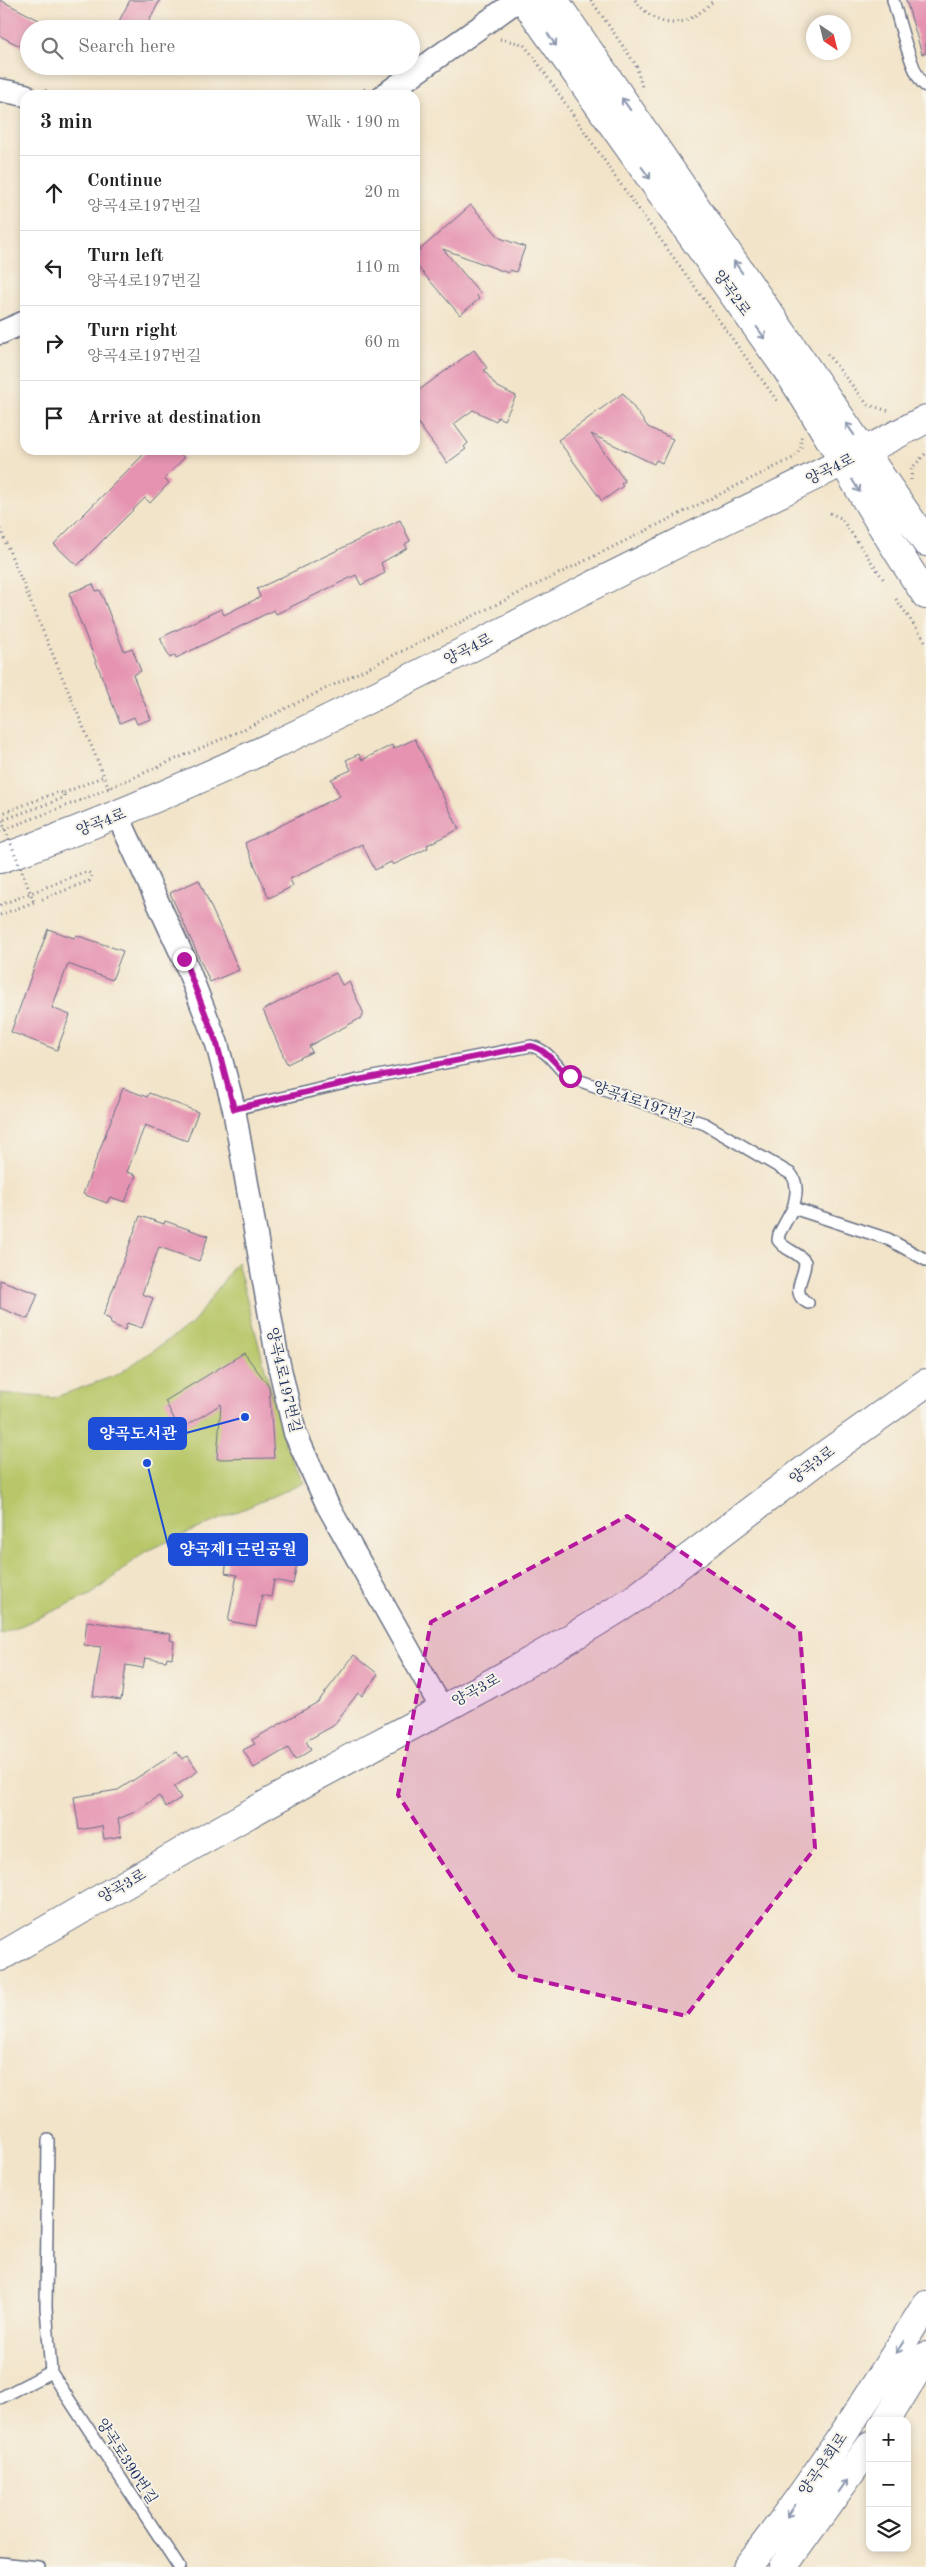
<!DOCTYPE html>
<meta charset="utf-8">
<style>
:root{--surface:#fff;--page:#f6f6f6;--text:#222;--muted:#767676;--line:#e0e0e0}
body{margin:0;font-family:"Old Standard TT","Noto Serif KR",serif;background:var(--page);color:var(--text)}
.controls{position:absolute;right:15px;bottom:15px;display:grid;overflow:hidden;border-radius:10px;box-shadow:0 2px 8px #0003}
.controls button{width:45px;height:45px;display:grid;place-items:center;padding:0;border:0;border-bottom:1px solid var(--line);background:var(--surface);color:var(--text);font:25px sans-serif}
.compass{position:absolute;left:806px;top:15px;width:45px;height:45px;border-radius:50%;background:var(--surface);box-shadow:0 2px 8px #0003;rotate:145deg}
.stop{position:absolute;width:15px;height:15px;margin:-11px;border:4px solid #b5179e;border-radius:50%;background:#fff}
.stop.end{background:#b5179e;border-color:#fff;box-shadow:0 1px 5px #0008}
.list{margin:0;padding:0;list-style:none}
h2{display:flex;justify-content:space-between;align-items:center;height:65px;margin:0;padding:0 20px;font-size:21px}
h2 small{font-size:16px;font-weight:400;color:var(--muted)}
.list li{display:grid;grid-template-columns:32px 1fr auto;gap:15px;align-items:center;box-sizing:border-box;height:75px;padding:0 20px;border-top:1px solid var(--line)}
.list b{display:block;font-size:19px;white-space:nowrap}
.list p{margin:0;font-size:16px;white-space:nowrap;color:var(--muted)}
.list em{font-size:16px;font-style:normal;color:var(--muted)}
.icon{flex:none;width:28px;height:28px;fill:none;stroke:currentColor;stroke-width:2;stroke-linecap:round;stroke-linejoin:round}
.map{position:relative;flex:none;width:926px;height:2567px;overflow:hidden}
.search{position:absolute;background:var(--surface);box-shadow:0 2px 8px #0003;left:20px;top:20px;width:400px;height:55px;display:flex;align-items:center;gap:12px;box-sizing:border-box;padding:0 18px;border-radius:28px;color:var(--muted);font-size:19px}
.panel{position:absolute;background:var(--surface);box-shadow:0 2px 8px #0003;left:20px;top:90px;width:400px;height:365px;border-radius:15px}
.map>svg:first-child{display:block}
</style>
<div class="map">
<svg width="926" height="2567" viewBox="0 0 926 2567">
<rect width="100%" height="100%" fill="#f7f3e8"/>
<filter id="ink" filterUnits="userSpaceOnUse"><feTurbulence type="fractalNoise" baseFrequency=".02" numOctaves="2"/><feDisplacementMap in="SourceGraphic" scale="10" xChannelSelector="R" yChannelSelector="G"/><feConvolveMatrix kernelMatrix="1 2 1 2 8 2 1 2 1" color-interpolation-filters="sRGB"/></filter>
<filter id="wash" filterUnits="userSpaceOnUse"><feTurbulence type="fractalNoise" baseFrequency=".0096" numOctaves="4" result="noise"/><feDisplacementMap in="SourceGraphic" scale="20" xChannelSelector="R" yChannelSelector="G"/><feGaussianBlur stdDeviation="1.12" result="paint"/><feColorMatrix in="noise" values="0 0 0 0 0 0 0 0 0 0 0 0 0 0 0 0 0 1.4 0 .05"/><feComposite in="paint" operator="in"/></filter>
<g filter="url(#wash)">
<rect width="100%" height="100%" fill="#f2e4c9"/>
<!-- green -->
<path fill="#b9c76a" stroke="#6a7b64" d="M 237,1262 L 285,1444 L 304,1483 L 146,1551 L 92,1594 L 0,1635 L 0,1393 L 53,1398 L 117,1375 L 192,1324 Z"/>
<g id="blocks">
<!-- building -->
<path fill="#e593b1" d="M 0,0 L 39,20 L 34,29 L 29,29 L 29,39 L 24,48 L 0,36 Z
M 130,0 L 160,0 L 145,29 L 115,29 Z
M 906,0 L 926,0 L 926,53 L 922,54 Z
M 471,205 L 500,238 L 525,247 L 516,272 L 510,270 L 508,273 L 443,249 L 480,293 L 477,296 L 479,299 L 460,315 L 415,264 L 415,254 Z
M 474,350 L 487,368 L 484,370 L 496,386 L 516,396 L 504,420 L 498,417 L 496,421 L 473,410 L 454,424 L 468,443 L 464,447 L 466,449 L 447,463 L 415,419 L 415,393 Z
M 623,393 L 648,427 L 673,439 L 662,463 L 656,460 L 654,464 L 591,434 L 625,481 L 621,484 L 623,486 L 602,501 L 558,440 Z
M 148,450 L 177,450 L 184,458 L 164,479 L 169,483 L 150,503 L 145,498 L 77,566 L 54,544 Z
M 400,520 L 410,541 L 405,544 L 407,548 L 381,563 L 385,573 L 361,585 L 356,575 L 276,614 L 274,610 L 176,658 L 175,655 L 170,658 L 160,638 L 221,609 L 224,615 L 260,597 L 257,589 Z
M 93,584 L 96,591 L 100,590 L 124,651 L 132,648 L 141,671 L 133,675 L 151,719 L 137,724 L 134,717 L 120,723 L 69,593 Z
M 415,739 L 459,829 L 427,845 L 428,848 L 393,865 L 391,862 L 375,870 L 362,844 L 290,879 L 293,886 L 269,898 L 245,843 L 340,796 L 331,779 L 351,770 L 346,760 L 359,754 L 362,760 L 392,745 L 393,749 Z
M 199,880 L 239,970 L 210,982 L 170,893 Z
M 48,929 L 74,938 L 76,935 L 123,951 L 112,980 L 68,964 L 52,1008 L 70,1015 L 57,1050 L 11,1032 Z
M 336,973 L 342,985 L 349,982 L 364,1014 L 362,1015 L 363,1017 L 309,1046 L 312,1052 L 287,1064 L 263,1010 Z
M 123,1088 L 147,1097 L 149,1093 L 198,1112 L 187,1141 L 145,1125 L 127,1172 L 136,1175 L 125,1202 L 110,1197 L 107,1203 L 83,1194 Z
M 140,1216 L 164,1224 L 165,1221 L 208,1236 L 199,1261 L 159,1247 L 142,1294 L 153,1298 L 142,1328 L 127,1323 L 125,1330 L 111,1324 L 110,1319 L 103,1316 Z
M 0,1280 L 38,1294 L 28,1319 L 0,1308 Z
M 244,1353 L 269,1386 L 274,1458 L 217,1459 L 221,1404 L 180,1430 L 165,1401 Z
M 229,1549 L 297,1563 L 293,1584 L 274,1580 L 271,1597 L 262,1595 L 256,1626 L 228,1621 L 237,1575 L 225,1573 Z
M 87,1621 L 171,1634 L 170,1640 L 174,1641 L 172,1658 L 167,1657 L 166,1661 L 145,1658 L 143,1668 L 126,1665 L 121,1700 L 93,1696 L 101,1647 L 84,1645 Z
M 354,1655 L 378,1674 L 362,1696 L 358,1693 L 333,1726 L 306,1741 L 311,1750 L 295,1760 L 288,1748 L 254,1768 L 243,1750 L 255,1744 L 252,1740 L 318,1702 Z
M 177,1752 L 182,1759 L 188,1756 L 198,1771 L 174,1787 L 181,1798 L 166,1807 L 159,1796 L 135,1812 L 118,1819 L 121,1836 L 104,1839 L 102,1826 L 79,1830 L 74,1797 L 118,1790 Z"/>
</g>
</g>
<g filter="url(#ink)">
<use href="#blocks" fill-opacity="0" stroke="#666e83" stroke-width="1"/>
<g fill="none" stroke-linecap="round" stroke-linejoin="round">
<defs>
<path id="lane" d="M 893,0 C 898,16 913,80 926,86
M 234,1109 L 358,1080 L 531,1046 C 549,1050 555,1066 569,1077 L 705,1124 L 791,1174 C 799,1184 796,1197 793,1208 L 888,1239 L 926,1260
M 793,1208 L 779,1234 L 778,1240 C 785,1251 798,1251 805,1262 C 805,1278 789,1293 808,1303
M 48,2140 L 46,2307 L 51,2372 L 179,2567
M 0,2398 L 51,2372
M 0,2563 L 39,2567"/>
<path id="street" d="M 0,90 L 25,95
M 384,95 L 518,0
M 0,333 L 25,322
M 118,816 L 184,959 L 217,1044 L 234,1109 L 277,1356 L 295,1433 L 328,1506 L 442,1709"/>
<path id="secondary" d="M 524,0 L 787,370 C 835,444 876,522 926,595
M 554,0 L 926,542
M 0,859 C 202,788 390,689 580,592 C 695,533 812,480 926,419
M 0,1957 C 106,1895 213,1833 321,1774 C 428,1717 536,1662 637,1597 L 815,1462 L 926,1383
M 886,2421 L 926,2356
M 747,2567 C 813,2484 870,2395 926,2305
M 783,2567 L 870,2446"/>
</defs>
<!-- lane casing -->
<use href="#lane" stroke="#666e83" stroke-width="14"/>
<!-- street casing -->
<use href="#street" stroke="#666e83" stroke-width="25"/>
<!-- secondary casing -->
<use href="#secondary" stroke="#666e83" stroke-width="30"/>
<!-- path -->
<path stroke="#666e83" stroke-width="3" stroke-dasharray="1 4" stroke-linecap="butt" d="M 591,0 L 636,65 L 642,87
M 635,0 C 660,33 687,28 714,0
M 500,39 L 523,44 L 533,56 L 619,182 L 778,402
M 45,90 L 53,95
M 356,95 L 366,88
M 827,354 L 868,405 L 889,411
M 911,480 L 912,468 L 926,453
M 830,513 L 841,518 L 884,580
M 0,529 L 109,788
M 896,599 L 926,642
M 64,793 L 104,776
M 0,814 L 58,792 L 64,793 L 64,797 L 58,800 L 0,821
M 0,831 L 84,799 L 238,732 L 795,457 L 801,448 L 801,436
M 0,905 L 82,873 L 88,872 L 92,875 L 89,881 L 40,900
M 0,915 L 34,902"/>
<!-- lane -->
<use href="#lane" stroke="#fff" stroke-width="11"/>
<!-- street -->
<use href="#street" stroke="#fff" stroke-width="22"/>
<!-- secondary -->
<use href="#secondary" stroke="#fff" stroke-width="28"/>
<!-- path-bridge -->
<path stroke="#666e83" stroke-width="3" stroke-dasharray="1 4" stroke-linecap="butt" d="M 0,816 L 34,902"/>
</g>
<!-- one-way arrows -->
<defs><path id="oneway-shaft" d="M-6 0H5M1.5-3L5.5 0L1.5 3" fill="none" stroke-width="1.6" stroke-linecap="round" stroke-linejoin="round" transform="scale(1.25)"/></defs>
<g stroke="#8d97ae">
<use href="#oneway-shaft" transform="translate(552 40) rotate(55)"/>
<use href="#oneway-shaft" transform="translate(626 104) rotate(-125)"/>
<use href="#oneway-shaft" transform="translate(646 173) rotate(54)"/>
<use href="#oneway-shaft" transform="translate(738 267) rotate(-125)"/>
<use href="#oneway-shaft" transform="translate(761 333) rotate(54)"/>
<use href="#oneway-shaft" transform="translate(850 429) rotate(-125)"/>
<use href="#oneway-shaft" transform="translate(856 486) rotate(59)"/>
<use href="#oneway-shaft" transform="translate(900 2347) rotate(122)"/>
<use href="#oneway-shaft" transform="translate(843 2486) rotate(-55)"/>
<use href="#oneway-shaft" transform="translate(791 2511) rotate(125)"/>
</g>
</g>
<g fill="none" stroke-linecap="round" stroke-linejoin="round" filter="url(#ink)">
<!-- route -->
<path stroke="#b5179e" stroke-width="6" d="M 184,959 L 217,1044 L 234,1109 L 358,1080 L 531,1046 C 549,1050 555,1066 570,1076"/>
</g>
<!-- marked area -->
<path fill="#b5179e" fill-opacity="0.2" stroke="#b5179e" stroke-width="4" stroke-dasharray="10 6" stroke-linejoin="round" d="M 627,1516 L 800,1631 L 815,1848 L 686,2016 L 516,1975 L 398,1795 L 431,1622 Z"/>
<g text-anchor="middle" stroke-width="4" stroke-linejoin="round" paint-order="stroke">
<!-- street labels -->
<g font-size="15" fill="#1b2f5e" stroke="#f7f3e8">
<text transform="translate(732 293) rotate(54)" y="5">양곡2로</text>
<text transform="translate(830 469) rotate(-26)" y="5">양곡4로</text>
<text transform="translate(468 649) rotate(-27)" y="5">양곡4로</text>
<text transform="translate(101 822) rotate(-21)" y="5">양곡4로</text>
<text transform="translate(644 1103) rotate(19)" y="5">양곡4로197번길</text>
<text transform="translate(284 1380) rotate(77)" y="5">양곡4로197번길</text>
<text transform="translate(812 1465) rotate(-37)" y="5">양곡3로</text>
<text transform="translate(476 1690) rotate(-29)" y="5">양곡3로</text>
<text transform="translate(122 1886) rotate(-30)" y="5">양곡3로</text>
<text transform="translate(127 2461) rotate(57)" y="5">양곡로390번길</text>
<text transform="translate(823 2464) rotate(-55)" y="5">양곡우회로</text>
</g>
</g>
<!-- callouts -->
<path fill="none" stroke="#1d4ed8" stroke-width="2" d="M245 1417L186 1433M147 1463L169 1549"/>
<g fill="#1d4ed8" stroke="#f7f3e8" stroke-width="2">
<circle cx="245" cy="1417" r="5"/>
<circle cx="147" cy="1463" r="5"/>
</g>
<g fill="#1d4ed8" stroke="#1d4ed8" stroke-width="2">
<rect x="89" y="1418" width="97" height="31" rx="5"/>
<rect x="169" y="1534" width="138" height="31" rx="5"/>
</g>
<g font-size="16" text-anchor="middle" font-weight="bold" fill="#fff">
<text x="138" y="1439">양곡도서관</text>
<text x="238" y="1555">양곡제1근린공원</text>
</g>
</svg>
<div class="controls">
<button>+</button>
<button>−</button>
<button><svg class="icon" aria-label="layers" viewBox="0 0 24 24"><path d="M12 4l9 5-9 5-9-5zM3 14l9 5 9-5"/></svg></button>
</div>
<svg class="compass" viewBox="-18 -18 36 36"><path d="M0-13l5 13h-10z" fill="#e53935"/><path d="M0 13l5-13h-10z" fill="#767676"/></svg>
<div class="stop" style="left:570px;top:1076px"></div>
<div class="stop end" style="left:184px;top:959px"></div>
<div class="search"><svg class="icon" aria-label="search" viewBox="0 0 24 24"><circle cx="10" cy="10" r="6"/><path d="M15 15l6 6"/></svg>Search here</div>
<section class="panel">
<h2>3 min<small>Walk · 190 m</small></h2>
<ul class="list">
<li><svg class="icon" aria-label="ahead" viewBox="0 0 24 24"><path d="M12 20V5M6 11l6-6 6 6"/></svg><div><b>Continue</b><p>양곡4로197번길</p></div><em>20 m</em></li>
<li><svg class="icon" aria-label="left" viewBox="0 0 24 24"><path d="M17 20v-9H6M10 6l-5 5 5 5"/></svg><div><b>Turn left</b><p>양곡4로197번길</p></div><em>110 m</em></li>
<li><svg class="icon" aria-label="right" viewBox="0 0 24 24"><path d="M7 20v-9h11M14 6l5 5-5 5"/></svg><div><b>Turn right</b><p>양곡4로197번길</p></div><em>60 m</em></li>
<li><svg class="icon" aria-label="arrive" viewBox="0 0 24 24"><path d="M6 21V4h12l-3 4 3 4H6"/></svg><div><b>Arrive at destination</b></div></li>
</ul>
</section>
</div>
